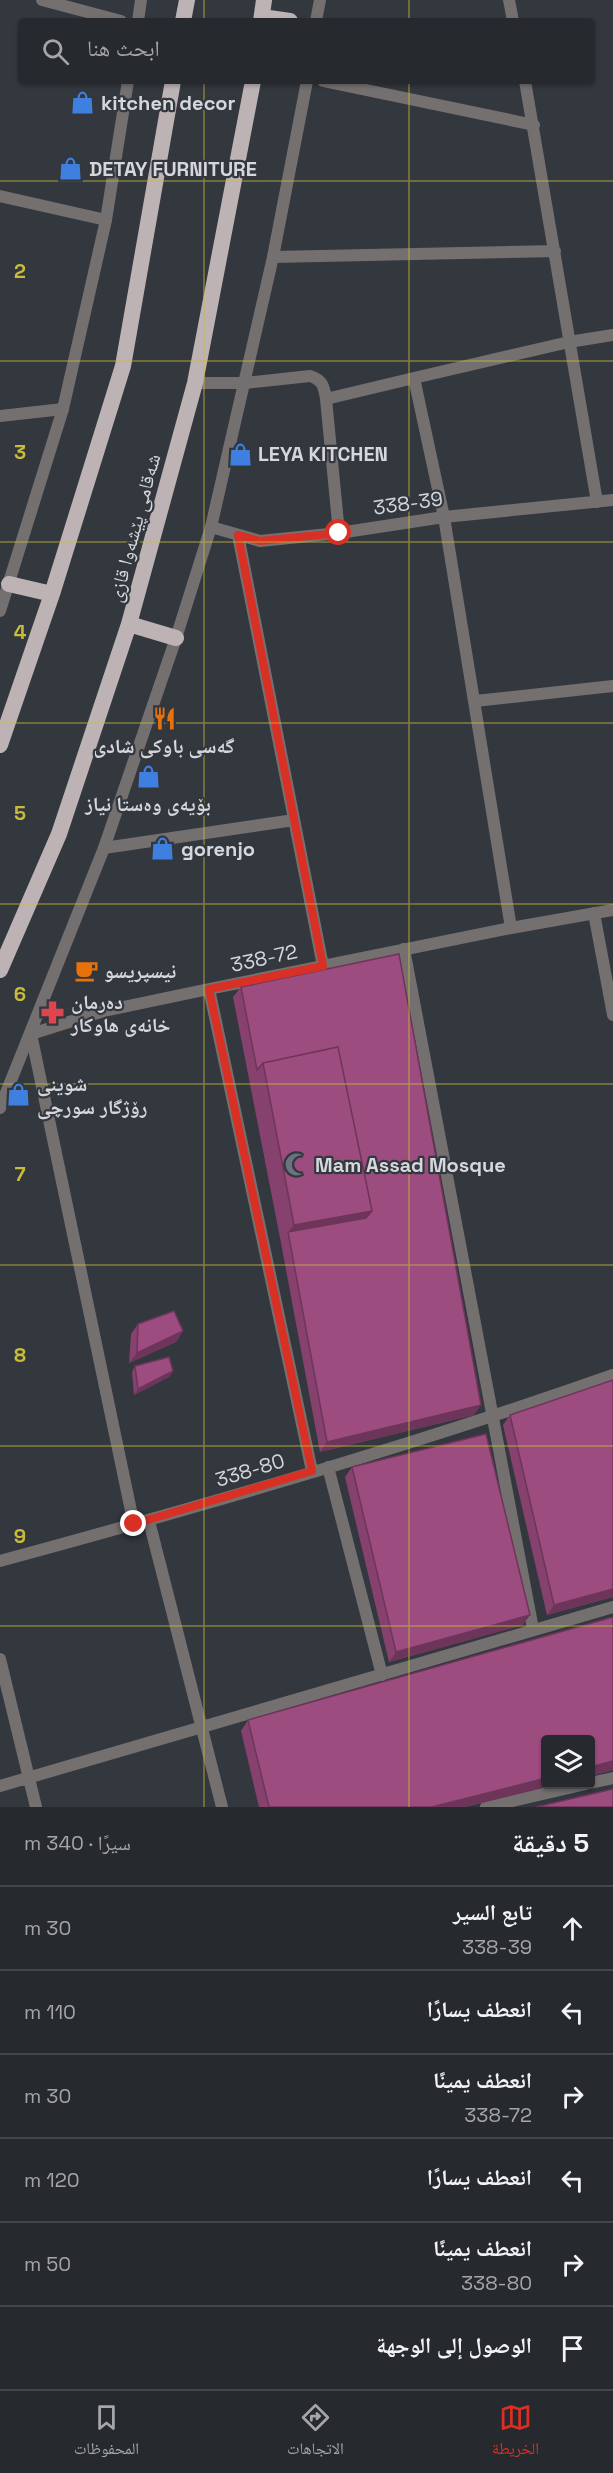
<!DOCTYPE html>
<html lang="ar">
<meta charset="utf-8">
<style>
:root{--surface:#26292e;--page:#32353a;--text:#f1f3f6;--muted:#a4a6aa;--line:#42454a;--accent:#d93025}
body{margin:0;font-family:"Space Grotesk","Noto Naskh Arabic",sans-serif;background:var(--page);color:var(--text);direction:rtl}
.controls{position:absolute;right:18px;bottom:18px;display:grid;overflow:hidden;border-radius:6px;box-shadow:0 2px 4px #0004}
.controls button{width:54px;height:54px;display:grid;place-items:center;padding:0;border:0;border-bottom:2px solid var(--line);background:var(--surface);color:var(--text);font:30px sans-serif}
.stop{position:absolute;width:18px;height:18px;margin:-14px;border:4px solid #d93025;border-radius:50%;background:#fff}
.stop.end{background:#d93025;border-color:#fff;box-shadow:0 2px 6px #0008}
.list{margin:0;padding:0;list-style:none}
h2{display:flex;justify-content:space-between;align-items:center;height:78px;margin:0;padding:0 24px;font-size:26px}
h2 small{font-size:20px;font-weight:400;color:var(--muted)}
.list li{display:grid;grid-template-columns:39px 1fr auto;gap:18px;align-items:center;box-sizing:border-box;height:84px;padding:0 24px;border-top:2px solid var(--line)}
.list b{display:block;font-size:22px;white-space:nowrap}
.list p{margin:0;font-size:20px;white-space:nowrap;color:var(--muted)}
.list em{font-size:20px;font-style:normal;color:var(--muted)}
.icon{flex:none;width:33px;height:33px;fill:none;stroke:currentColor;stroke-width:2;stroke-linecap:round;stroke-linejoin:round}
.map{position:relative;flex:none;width:613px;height:1807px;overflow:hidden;direction:ltr}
.search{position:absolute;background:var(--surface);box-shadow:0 2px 4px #0004;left:18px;right:18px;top:18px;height:66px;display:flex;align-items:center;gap:15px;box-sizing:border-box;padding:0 21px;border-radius:6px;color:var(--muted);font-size:22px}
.sheet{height:582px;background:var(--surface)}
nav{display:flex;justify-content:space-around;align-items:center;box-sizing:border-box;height:84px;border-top:2px solid var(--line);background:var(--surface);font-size:16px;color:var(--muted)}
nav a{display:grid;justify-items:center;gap:3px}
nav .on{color:var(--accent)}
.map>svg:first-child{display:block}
</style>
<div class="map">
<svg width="613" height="1807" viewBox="0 0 613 1807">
<rect width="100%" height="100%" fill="#33373e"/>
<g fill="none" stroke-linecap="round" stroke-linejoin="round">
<!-- minor -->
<path stroke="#757070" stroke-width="12" d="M 42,0 L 121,21
M 509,0 L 513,21
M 323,81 L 534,125
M 525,81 L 597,502
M 0,196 L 106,220
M 273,257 L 555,251
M 195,383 L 245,383 L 310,376 C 323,380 324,387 326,399 L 339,533
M 326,399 L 414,378
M 0,416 L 63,409
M 211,527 L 260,541 L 339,533 L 444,517 L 613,500
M 238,535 L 323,966
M 475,701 L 613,686
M 104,848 L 294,820
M 594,913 L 613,1015
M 511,928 L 444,517 L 414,378 L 569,342 L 613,335
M 404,949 L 533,1629
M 209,989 L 312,1471
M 328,1467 L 382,1675
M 149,1521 L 222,1807
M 134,1525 L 31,1034 L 104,1011 L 209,989 L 511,928 L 613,910
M 0,1561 C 206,1505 411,1446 613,1375
M 0,1659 L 36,1807
M 590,1783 L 613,1778
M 0,1786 L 613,1607
M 486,1807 L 586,1784"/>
<!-- tertiary -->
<path stroke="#757070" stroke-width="12" d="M 138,21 L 141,0
M 316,21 L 320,0
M 0,611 L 63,409 L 106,220 L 128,81
M 0,1108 L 104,848 L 176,638 L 211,527 L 273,257 L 307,81"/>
<!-- trunk -->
<path stroke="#beb3b4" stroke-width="16" d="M 262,17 L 290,21
M 183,21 L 187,0
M 261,21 L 264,0
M 9,584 L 52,594
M 129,624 L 176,638
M 0,745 L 52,594 L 123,366 L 173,81
M 0,970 L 59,834 L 129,624 L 195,383 L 253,81"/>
</g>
<!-- wall -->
<path fill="#87416e" d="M 241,987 L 474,1415 L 320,1452 L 281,1243 L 233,997 Z
M 138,1324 L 183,1331 L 176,1342 L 129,1363 L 131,1334 Z
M 135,1366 L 173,1371 L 169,1377 L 134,1395 L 132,1372 Z
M 613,1380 L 613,1597 L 547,1615 L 503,1425 L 510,1415 Z
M 352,1467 L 523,1625 L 389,1662 L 345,1477 Z
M 613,1617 L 613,1770 L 591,1776 L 591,1740 L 546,1785 L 555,1785 L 465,1807 L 259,1807 L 241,1731 L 248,1720 Z"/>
<!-- shaded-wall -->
<path fill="#6e355a" d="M 372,1211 L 359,1229 L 288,1232 L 294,1225 Z
M 183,1331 L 176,1342 L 129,1363 L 137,1353 Z
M 173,1371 L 169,1377 L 134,1395 L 138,1389 Z
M 481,1405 L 474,1415 L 320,1452 L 327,1442 Z
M 613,1589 L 613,1597 L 547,1615 L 554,1605 Z
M 530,1615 L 523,1625 L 389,1662 L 396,1652 Z
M 613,1761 L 613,1770 L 591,1776 L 591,1767 Z
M 546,1778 L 546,1785 L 555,1785 L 465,1807 L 432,1807 Z"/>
<!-- building -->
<path fill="#9d4c80" stroke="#6e355a" stroke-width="1.5" d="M 399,954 L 481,1405 L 327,1442 L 288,1232 L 366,1218 L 372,1211 L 338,1047 L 263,1063 L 257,1070 L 241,987 Z
M 338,1047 L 372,1211 L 294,1225 L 263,1063 Z
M 174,1311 L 183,1331 L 137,1353 L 138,1324 Z
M 169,1357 L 173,1371 L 138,1389 L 135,1366 Z
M 613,1380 L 613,1589 L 554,1605 L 510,1415 Z
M 486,1434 L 530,1615 L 396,1652 L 352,1467 Z
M 613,1617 L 613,1761 L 591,1767 L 591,1740 L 546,1740 L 546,1778 L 432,1807 L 269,1807 L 248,1720 Z
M 613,1789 L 613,1807 L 536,1807 Z"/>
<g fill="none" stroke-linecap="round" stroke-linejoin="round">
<!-- route -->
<path stroke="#d93025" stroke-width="8" d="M 134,1524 L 312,1471 L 209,989 L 323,966 L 238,535 L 260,541 L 339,533"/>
</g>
<!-- grid -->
<path fill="none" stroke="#c9bb3b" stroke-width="1.5" stroke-opacity="0.55" d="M 204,0 L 204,21M 409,0 L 409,21M 204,81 L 204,1807M 409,81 L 409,1807M 0,181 L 613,181M 0,361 L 613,361M 0,542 L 613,542M 0,723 L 613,723M 0,904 L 613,904M 0,1084 L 613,1084M 0,1265 L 613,1265M 0,1446 L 613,1446M 0,1626 L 613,1626"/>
<!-- icons -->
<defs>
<symbol id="shop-bare" viewBox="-9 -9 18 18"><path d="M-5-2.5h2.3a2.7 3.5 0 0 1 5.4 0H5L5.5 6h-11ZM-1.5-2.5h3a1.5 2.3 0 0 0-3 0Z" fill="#3f7fe0" stroke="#33373e" stroke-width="2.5" paint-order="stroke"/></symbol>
<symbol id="restaurant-bare" viewBox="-9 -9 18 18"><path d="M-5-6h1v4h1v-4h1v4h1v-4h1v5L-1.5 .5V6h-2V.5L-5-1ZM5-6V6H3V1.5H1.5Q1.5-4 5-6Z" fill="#e8710a" stroke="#33373e" stroke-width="2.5" paint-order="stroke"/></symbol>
<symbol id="cafe-bare" viewBox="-9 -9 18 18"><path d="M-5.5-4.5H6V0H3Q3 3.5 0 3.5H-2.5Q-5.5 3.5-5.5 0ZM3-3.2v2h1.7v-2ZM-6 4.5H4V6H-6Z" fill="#e8710a" stroke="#33373e" stroke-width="2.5" paint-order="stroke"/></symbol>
<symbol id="pharmacy-bare" viewBox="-9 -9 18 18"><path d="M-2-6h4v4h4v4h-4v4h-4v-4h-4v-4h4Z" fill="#e0444e" stroke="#33373e" stroke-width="2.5" paint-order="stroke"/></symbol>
<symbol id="mosque-bare" viewBox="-9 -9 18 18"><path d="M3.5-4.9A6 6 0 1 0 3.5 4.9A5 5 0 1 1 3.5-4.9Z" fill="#6b7280" stroke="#33373e" stroke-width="2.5" paint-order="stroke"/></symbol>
</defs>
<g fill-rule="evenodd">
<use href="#shop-bare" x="66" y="86" width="33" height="33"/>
<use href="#shop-bare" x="54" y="152" width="33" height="33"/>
<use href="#shop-bare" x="224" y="438" width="33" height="33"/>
<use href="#restaurant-bare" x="148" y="702" width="33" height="33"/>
<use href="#shop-bare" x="132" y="760" width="33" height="33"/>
<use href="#shop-bare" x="146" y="832" width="33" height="33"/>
<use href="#cafe-bare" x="70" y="954" width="33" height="33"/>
<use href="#pharmacy-bare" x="36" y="996" width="33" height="33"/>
<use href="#shop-bare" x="2" y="1078" width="33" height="33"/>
<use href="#mosque-bare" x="280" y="1148" width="33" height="33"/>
</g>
<g text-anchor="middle" stroke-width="4.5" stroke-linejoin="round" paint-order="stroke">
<!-- poi labels -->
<g font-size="20" font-weight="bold" fill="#d5d7dc" stroke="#33373e" text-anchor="start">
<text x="101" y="110">kitchen decor</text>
<text x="89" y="176">DETAY FURNITURE</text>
<text x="258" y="461">LEYA KITCHEN</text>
<text x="164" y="753" text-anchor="middle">گەسی باوکی شادی</text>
<text x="148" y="811" text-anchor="middle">بۆیەی وەستا نیاز</text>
<text x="181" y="856">gorenjo</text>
<text x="104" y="978">نيسپريسو</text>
<text x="71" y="1009">دەرمان<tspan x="71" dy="23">خانەی هاوکار</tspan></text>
<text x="37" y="1091">شوينی<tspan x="37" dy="23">رۆژگار سورچی</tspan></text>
<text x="315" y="1172">Mam Assad Mosque</text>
</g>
<!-- street labels -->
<g font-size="20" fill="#d5d7dc" stroke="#33373e">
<text transform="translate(408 503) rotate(-8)" y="7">338-39</text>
<text transform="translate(134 528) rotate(-75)" y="7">شەقامی پێشەوا قازی</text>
<text transform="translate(264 958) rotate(-12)" y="7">338-72</text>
<text transform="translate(250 1470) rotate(-17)" y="7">338-80</text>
</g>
</g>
<g font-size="20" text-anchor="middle" font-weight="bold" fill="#c9bb3b" stroke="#33373e" stroke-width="4.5" stroke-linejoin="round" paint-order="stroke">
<text x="20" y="278">2</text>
<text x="20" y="459">3</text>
<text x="20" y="639">4</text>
<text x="20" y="820">5</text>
<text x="20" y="1001">6</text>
<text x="20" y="1181">7</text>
<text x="20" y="1362">8</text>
<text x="20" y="1543">9</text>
</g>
</svg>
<div class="controls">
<button><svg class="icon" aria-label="layers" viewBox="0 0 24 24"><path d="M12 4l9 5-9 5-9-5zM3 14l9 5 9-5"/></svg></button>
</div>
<div class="stop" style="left:339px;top:533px"></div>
<div class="stop end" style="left:134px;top:1524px"></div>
<div class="search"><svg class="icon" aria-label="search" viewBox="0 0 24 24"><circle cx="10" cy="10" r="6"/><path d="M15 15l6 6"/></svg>ابحث هنا</div>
</div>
<section class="sheet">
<h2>5 دقيقة<small>سيرًا · 340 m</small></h2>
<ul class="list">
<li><svg class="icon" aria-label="ahead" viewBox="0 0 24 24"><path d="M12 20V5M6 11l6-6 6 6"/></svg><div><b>تابع السير</b><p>338-39</p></div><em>30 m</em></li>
<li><svg class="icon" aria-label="left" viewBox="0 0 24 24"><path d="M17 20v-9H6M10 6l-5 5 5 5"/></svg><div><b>انعطف يسارًا</b></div><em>110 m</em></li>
<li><svg class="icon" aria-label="right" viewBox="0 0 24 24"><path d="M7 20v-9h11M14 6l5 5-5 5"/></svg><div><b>انعطف يمينًا</b><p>338-72</p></div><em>30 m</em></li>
<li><svg class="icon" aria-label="left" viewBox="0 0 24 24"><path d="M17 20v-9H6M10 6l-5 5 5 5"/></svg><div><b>انعطف يسارًا</b></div><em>120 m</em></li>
<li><svg class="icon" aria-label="right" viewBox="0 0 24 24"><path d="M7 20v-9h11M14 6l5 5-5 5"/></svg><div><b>انعطف يمينًا</b><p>338-80</p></div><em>50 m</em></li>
<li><svg class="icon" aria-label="arrive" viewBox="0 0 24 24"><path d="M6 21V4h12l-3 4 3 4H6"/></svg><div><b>الوصول إلى الوجهة</b></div></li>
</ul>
</section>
<nav>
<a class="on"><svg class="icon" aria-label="map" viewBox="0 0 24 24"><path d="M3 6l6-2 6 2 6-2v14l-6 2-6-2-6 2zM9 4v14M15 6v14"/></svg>الخريطة</a>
<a><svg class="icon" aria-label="directions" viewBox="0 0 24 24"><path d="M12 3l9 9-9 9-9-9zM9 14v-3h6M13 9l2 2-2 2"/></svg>الاتجاهات</a>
<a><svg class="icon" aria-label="saved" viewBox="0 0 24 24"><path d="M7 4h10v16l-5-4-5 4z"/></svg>المحفوظات</a>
</nav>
